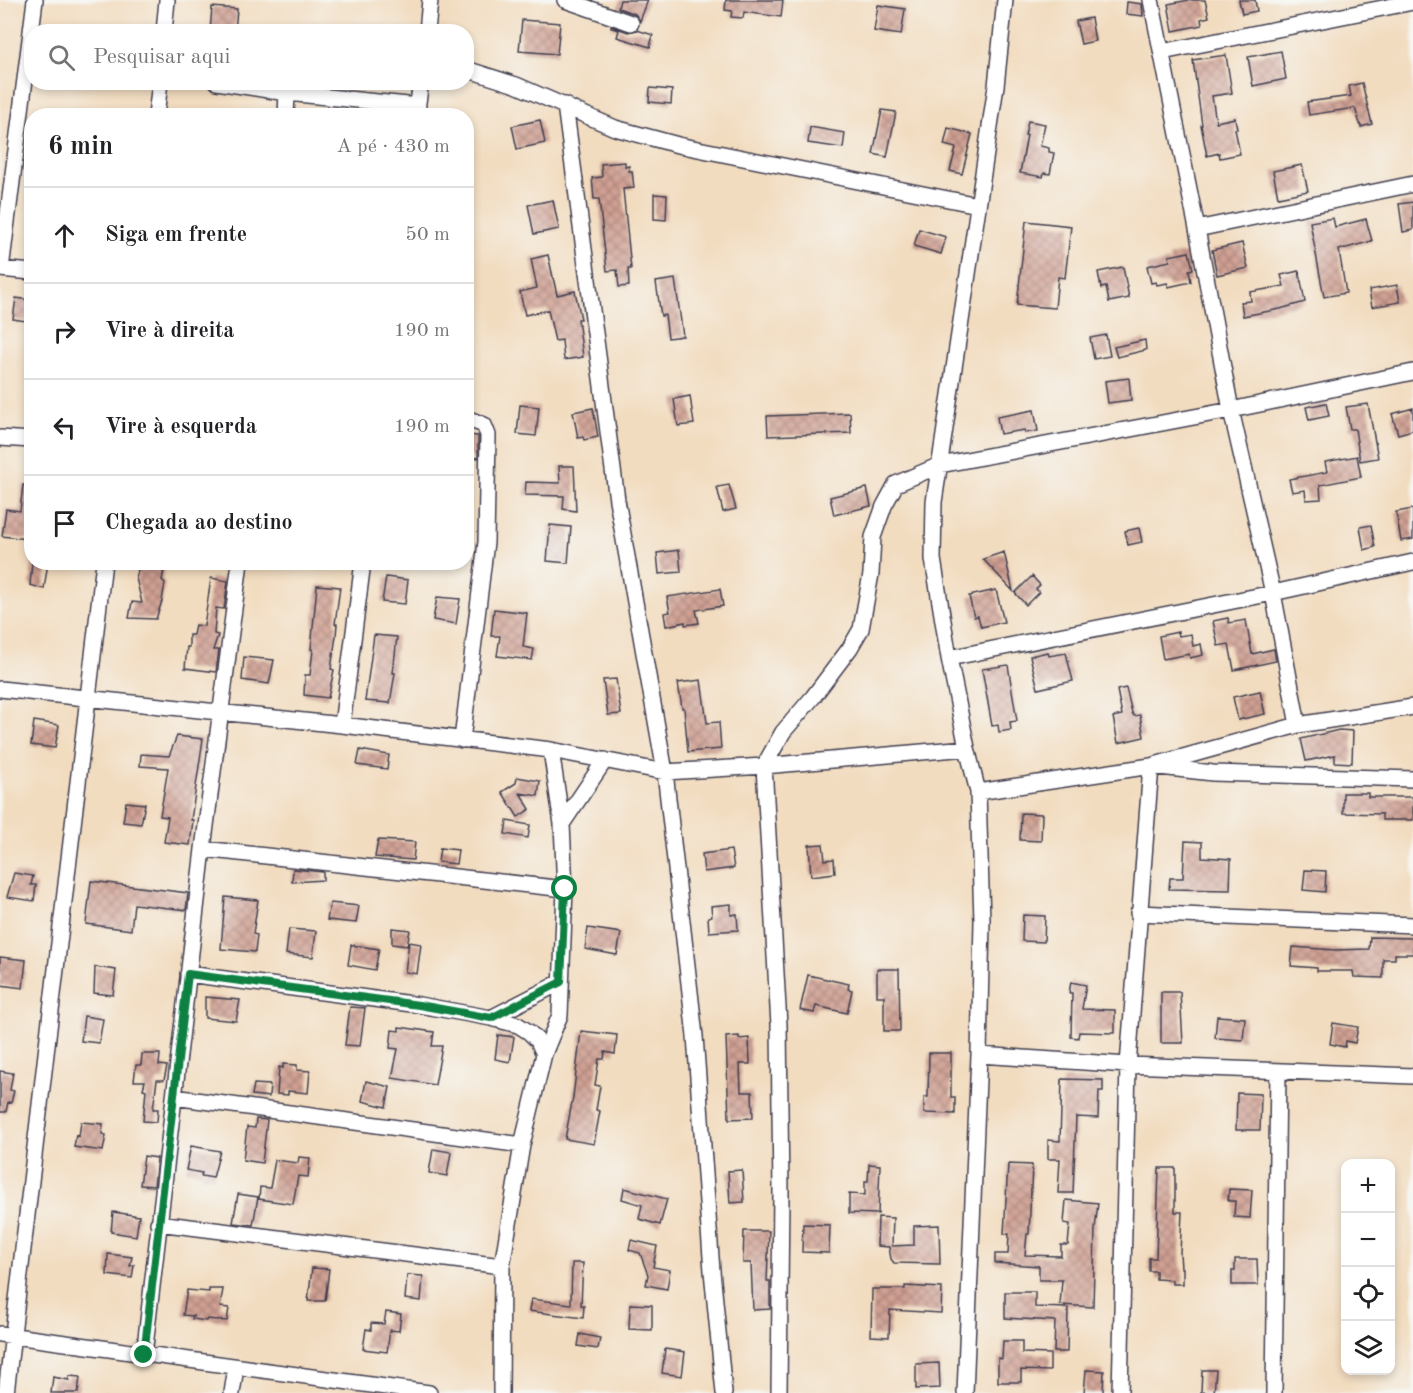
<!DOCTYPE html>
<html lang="pt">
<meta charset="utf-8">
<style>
:root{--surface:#fff;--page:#f6f6f6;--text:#202124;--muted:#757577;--line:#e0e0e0}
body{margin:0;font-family:"Old Standard TT",serif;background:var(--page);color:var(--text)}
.controls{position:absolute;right:18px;bottom:18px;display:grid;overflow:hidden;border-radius:12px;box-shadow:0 3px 9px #0003}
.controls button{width:54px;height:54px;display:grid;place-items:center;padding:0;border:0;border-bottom:2px solid var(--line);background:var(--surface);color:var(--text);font:30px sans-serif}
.stop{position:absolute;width:18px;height:18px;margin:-14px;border:4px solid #0b8043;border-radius:50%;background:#fff}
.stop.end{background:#0b8043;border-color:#fff;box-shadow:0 2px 6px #0008}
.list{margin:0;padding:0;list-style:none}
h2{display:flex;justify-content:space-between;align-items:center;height:78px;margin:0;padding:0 24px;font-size:26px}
h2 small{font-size:20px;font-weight:400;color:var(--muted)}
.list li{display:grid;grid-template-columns:39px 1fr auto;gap:18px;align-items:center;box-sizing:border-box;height:96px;padding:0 24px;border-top:2px solid var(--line)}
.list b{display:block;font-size:22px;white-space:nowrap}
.list em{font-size:20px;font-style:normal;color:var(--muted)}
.icon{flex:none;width:33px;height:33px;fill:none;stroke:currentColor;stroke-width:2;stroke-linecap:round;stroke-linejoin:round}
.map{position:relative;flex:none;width:1413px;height:1393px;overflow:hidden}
.search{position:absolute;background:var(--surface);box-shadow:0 3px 9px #0003;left:24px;top:24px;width:450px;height:66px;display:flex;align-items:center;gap:15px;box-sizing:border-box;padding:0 21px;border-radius:24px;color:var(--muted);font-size:22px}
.panel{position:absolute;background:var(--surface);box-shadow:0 3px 9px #0003;left:24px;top:108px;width:450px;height:462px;border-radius:24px}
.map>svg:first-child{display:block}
</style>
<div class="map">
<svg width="1413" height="1393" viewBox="0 0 1413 1393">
<defs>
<pattern id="building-cross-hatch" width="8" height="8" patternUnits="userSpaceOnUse" patternTransform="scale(1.5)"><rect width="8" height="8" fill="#d0a093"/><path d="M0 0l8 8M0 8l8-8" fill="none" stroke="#a88279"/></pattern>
</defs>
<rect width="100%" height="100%" fill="#f6f6f2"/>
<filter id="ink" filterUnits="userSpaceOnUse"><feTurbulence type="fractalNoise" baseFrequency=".0167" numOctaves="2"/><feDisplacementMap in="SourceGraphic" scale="12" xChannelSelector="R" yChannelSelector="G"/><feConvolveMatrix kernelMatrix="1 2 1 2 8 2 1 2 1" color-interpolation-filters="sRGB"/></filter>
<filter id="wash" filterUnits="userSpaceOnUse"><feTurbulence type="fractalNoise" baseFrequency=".008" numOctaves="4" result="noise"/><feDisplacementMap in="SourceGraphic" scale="24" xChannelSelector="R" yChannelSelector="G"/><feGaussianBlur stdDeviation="1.35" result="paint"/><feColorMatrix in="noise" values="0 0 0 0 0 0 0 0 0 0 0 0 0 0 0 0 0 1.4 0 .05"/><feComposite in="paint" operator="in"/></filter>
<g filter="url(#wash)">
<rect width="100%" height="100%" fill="#f2dcbf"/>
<g id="blocks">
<!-- building -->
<path fill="url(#building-cross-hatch)" d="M 620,0 L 648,0 L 640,21 L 635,14 L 618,8 Z
M 726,0 L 783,0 L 781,17 L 744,12 L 743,18 L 731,17 L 732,11 L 725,10 Z
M 1189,0 L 1205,0 L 1209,17 L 1201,19 L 1202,25 L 1173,31 L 1168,4 Z
M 1239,0 L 1255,0 L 1257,11 L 1242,14 Z
M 1127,2 L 1142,4 L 1143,16 L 1126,14 Z
M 878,5 L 905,9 L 901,35 L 874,31 Z
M 212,7 L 237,9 L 235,32 L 210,32 Z
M 1091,18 L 1095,41 L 1081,44 L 1076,21 Z
M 522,20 L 560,23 L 557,54 L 519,51 Z
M 611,26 L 628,32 L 637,30 L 653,35 L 650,47 L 617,37 L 619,30 L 611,28 Z
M 1281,51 L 1286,79 L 1253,86 L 1248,57 Z
M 1226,55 L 1232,93 L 1212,96 L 1216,122 L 1235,118 L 1237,129 L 1235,129 L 1240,154 L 1220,158 L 1219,153 L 1207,156 L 1201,125 L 1202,125 L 1193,60 Z
M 1362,83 L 1372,124 L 1361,127 L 1355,108 L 1309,115 L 1307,102 L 1351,96 L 1349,86 Z
M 650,88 L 672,90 L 671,104 L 649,102 Z
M 882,110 L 896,112 L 887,157 L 873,154 Z
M 540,120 L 545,143 L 517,149 L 512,126 Z
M 1028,121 L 1045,124 L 1040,146 L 1049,148 L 1049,152 L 1054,153 L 1050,174 L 1044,173 L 1043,177 L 1020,173 L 1027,135 L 1025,135 Z
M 810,127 L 845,133 L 843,148 L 808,143 Z
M 948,128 L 972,134 L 962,174 L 950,171 L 956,148 L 944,145 Z
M 625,162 L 625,167 L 629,166 L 629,171 L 632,171 L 634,188 L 623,189 L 631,269 L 628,269 L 629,286 L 619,287 L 617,270 L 607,271 L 599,199 L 594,199 L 592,178 L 602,177 L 601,164 Z
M 1302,165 L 1308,191 L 1278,197 L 1273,171 Z
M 654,194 L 667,195 L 666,220 L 654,219 Z
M 553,200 L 559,229 L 534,234 L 528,205 Z
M 1413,202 L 1413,230 L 1403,232 L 1399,204 Z
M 1333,218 L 1335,227 L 1366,219 L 1372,241 L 1339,250 L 1346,293 L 1324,297 L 1310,222 Z
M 1026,221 L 1071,226 L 1065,278 L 1058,277 L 1055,308 L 1017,305 Z
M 919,229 L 946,237 L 941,254 L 914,246 Z
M 1242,243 L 1248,268 L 1217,275 L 1212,250 Z
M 1189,252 L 1193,269 L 1189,270 L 1191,282 L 1168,287 L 1168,283 L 1157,285 L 1156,282 L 1151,283 L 1147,266 L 1170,261 L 1169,256 Z
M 548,255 L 557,295 L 575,291 L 581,319 L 578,319 L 583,357 L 564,360 L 562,340 L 555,341 L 548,310 L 525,315 L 520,292 L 537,288 L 531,259 Z
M 1123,267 L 1129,298 L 1109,302 L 1106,287 L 1101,288 L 1098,272 Z
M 1299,271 L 1305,302 L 1280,309 L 1243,316 L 1241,302 L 1251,301 L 1250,292 L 1284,286 L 1281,275 Z
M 675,279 L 683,336 L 668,338 L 665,315 L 661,316 L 656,282 Z
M 1397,285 L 1400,302 L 1372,307 L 1369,290 Z
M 16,298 L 29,300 L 26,321 L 13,319 Z
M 1106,335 L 1110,356 L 1094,359 L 1090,338 Z
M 1145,340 L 1146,350 L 1117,357 L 1114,347 Z
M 1129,378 L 1131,400 L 1108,403 L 1105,381 Z
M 690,396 L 694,424 L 678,426 L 674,399 Z
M 1326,403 L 1329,416 L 1309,420 L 1306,407 Z
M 1368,404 L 1378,458 L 1360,461 L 1355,429 L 1350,429 L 1346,407 Z
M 520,405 L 539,407 L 536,436 L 517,434 Z
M 593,408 L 598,437 L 584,440 L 583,437 L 578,438 L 573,412 Z
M 1413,408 L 1413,430 L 1398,434 L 1392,414 Z
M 1034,410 L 1038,431 L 1025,433 L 1024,430 L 1000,434 L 997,417 Z
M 850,413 L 851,433 L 768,436 L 767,416 Z
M 466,435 L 478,436 L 478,458 L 466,457 Z
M 1357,456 L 1361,477 L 1320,485 L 1321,499 L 1306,500 L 1305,490 L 1292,492 L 1289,479 L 1327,472 L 1325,462 Z
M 559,466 L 574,466 L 576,511 L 563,509 L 564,496 L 525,495 L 526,482 L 560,483 Z
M 23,485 L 32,486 L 27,539 L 2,536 L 6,509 L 20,511 Z
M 729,485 L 736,509 L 723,512 L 717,487 Z
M 867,488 L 871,506 L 834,515 L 830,497 Z
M 1413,509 L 1413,539 L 1401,541 L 1396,512 Z
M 550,525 L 571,527 L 568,563 L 547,561 Z
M 1371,525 L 1375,547 L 1364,550 L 1360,527 Z
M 1139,528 L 1142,542 L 1128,545 L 1125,531 Z
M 679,550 L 681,572 L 659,574 L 657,553 Z
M 1004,552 L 1013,591 L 983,559 Z
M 32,562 L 48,562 L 44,589 L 30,585 Z
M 140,562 L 165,566 L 162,580 L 165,583 L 162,601 L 156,619 L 129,618 L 132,602 L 142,603 L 136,578 Z
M 1032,576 L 1040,585 L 1036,589 L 1039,592 L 1026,605 L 1015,593 Z
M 386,577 L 408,580 L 405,604 L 382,602 Z
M 211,578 L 228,581 L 224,609 L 216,608 L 214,634 L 218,635 L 213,650 L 219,650 L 216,672 L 185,668 L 187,647 L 189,647 L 189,635 L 193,635 L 195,625 L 204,626 Z
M 317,585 L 340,587 L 335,624 L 337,624 L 336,636 L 331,669 L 334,670 L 328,698 L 304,695 L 305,675 L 310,675 L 313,650 L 311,649 Z
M 720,589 L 723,606 L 696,610 L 699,623 L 685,625 L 685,622 L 666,626 L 664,613 L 670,612 L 667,597 Z
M 996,590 L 1004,622 L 981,627 L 978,616 L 974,617 L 969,596 Z
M 437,597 L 460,599 L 456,624 L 433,620 Z
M 494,609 L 527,613 L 523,647 L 534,649 L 532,660 L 497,656 L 500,636 L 491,636 Z
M 1228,618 L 1229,623 L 1246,620 L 1252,654 L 1274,649 L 1276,661 L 1234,670 L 1229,644 L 1218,646 L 1213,621 Z
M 1178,632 L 1179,636 L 1191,634 L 1193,646 L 1201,644 L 1203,655 L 1190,658 L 1189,654 L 1163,659 L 1159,636 Z
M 374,635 L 397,637 L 393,673 L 395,673 L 390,703 L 365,701 Z
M 1048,652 L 1049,656 L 1066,653 L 1073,681 L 1038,689 L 1030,656 Z
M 244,657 L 274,660 L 269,684 L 242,680 Z
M 1008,665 L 1017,721 L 1010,722 L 1011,730 L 999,732 L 998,725 L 992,726 L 982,669 Z
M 616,679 L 621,714 L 608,715 L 603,680 Z
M 701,680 L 707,723 L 719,722 L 721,749 L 688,752 L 684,708 L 682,708 L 678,683 Z
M 1126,688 L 1132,713 L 1134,716 L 1140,715 L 1144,737 L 1118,743 L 1113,717 L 1122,715 L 1117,690 Z
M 1260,691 L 1265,714 L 1238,720 L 1233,697 Z
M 34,721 L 59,725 L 55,748 L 31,745 Z
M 1339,730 L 1353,731 L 1352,763 L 1335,762 L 1335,755 L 1306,761 L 1301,739 Z
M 177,736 L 203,739 L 191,820 L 193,820 L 190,845 L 164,842 L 168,817 L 160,816 L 168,768 L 140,766 L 141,754 L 169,756 Z
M 360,750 L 389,755 L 387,769 L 357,765 Z
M 517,777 L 540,781 L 538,796 L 520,793 L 530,809 L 518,817 L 502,792 L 516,783 Z
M 1343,793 L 1368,793 L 1368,797 L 1413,797 L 1413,820 L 1382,820 L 1382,814 L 1343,813 Z
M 126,802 L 145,804 L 141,824 L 123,822 Z
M 1021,813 L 1042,814 L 1041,841 L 1020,840 Z
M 507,821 L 530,825 L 528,838 L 505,834 Z
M 378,840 L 415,842 L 413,860 L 375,857 Z
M 1185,841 L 1202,842 L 1202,857 L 1231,859 L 1230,890 L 1169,889 L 1170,878 L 1183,878 Z
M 823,844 L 825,860 L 834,859 L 835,873 L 811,876 L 809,845 Z
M 440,848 L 458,850 L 456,864 L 438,862 Z
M 731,850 L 734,868 L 704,872 L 702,854 Z
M 293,869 L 323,872 L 323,880 L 292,882 Z
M 1305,870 L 1326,871 L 1325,892 L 1303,890 Z
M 14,873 L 33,876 L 31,885 L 36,885 L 34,901 L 7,897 Z
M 91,881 L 188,893 L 186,910 L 134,904 L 131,930 L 86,924 Z
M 225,897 L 258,900 L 253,934 L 257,935 L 255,952 L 221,949 Z
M 330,903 L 359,906 L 356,923 L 327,920 Z
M 731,904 L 731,915 L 737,914 L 738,930 L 709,932 L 708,917 L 712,916 L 711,906 Z
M 1023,915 L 1045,916 L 1044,942 L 1022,941 Z
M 392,928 L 410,930 L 407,946 L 392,944 Z
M 588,928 L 621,933 L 617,955 L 585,949 Z
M 289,929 L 316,931 L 313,957 L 286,954 Z
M 1370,937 L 1413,938 L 1413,954 L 1395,954 L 1395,959 L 1383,959 L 1383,978 L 1354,977 L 1353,971 L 1317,971 L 1317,968 L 1291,966 L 1293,947 L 1335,950 L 1369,949 Z
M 409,942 L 421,944 L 417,974 L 405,972 Z
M 351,945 L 379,949 L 375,970 L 348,965 Z
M 0,957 L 26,960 L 23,988 L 0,985 Z
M 95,967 L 116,970 L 113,995 L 94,993 Z
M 877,969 L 899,969 L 900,1031 L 884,1031 L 884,996 L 877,996 Z
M 808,975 L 849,984 L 848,989 L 852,990 L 847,1013 L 816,1006 L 814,1013 L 800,1010 Z
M 1071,982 L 1086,985 L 1082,1009 L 1115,1010 L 1115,1033 L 1079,1032 L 1078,1038 L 1071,1037 L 1072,993 L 1069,993 Z
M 1161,992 L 1180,992 L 1183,1043 L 1161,1043 Z
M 205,997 L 240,1000 L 236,1021 L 205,1018 Z
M 350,1007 L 365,1008 L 360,1046 L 345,1045 Z
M 84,1016 L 103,1019 L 99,1043 L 81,1041 Z
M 1217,1016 L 1245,1018 L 1243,1040 L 1215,1038 Z
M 1333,1023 L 1358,1027 L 1355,1043 L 1346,1041 L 1345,1047 L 1330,1044 Z
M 399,1027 L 434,1032 L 432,1046 L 442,1046 L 435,1085 L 392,1078 L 398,1049 L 390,1048 L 392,1030 L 399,1031 Z
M 581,1031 L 617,1035 L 615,1054 L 605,1052 L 604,1059 L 599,1059 L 595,1085 L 600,1086 L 596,1110 L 600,1111 L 594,1144 L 565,1139 L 573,1097 Z
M 498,1035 L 514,1037 L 510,1062 L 495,1059 Z
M 739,1036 L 739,1039 L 749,1038 L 750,1064 L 740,1064 L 741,1092 L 752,1092 L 753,1118 L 729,1119 L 726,1037 Z
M 929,1053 L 951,1053 L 951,1097 L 955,1097 L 955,1114 L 924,1113 L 924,1097 L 928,1097 Z
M 142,1054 L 160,1054 L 159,1065 L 167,1066 L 164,1080 L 157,1080 L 153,1109 L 158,1109 L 157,1122 L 143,1121 L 146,1090 L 143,1089 L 145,1081 L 134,1081 L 136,1065 L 141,1065 Z
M 283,1064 L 297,1065 L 297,1070 L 310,1071 L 308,1093 L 288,1091 L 288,1095 L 277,1094 L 279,1067 L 283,1068 Z
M 0,1071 L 13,1073 L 10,1090 L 14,1091 L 11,1103 L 8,1102 L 6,1112 L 0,1112 Z
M 1062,1079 L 1103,1080 L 1103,1091 L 1099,1091 L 1098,1118 L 1076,1117 L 1073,1193 L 1058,1193 L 1060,1159 L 1048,1159 L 1048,1140 L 1060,1141 Z
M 366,1081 L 390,1087 L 386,1107 L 362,1101 Z
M 254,1084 L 270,1085 L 269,1097 L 252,1095 Z
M 1237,1093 L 1261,1094 L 1260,1130 L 1236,1130 Z
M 256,1119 L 267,1120 L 262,1163 L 243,1160 L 247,1127 L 255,1128 Z
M 81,1122 L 103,1124 L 102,1134 L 106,1135 L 103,1151 L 74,1147 L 76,1135 L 79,1136 Z
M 191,1146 L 220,1151 L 213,1178 L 201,1176 L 202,1173 L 186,1170 Z
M 433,1149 L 451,1152 L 447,1176 L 429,1173 Z
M 144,1156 L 157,1158 L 154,1186 L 140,1185 Z
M 299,1157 L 310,1158 L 308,1177 L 298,1176 L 293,1204 L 259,1199 L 260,1187 L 270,1188 L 275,1160 L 298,1163 Z
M 869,1164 L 880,1165 L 878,1214 L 849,1213 L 849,1194 L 865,1195 L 865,1181 L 868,1181 Z
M 1008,1164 L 1032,1165 L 1029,1234 L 1027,1234 L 1025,1255 L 1061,1256 L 1061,1245 L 1068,1245 L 1070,1224 L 1064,1223 L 1066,1200 L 1098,1203 L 1095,1229 L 1093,1307 L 1060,1305 L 1062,1280 L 1039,1280 L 1039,1266 L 995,1263 L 995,1254 L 1008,1254 L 1009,1234 L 1004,1234 Z
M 1159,1168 L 1175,1168 L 1175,1212 L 1182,1212 L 1180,1253 L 1181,1268 L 1183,1268 L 1183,1284 L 1172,1284 L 1172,1280 L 1156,1279 L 1156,1271 L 1149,1271 L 1149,1258 L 1156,1258 Z
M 742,1170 L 744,1202 L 730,1203 L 728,1171 Z
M 624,1188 L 667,1199 L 660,1225 L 639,1219 L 642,1205 L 622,1199 Z
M 1229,1189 L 1252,1190 L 1250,1218 L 1234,1217 L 1235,1201 L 1228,1201 Z
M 238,1194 L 258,1197 L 253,1225 L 233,1223 Z
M 113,1212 L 139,1216 L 136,1236 L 111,1232 Z
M 878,1217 L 893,1218 L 892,1246 L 914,1245 L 914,1226 L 939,1225 L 940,1264 L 894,1263 L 891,1259 L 889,1247 L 877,1246 Z
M 803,1224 L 830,1225 L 829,1253 L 802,1252 Z
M 744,1231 L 769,1231 L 767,1281 L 770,1281 L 770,1309 L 753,1310 L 751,1263 L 743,1263 Z
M 631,1240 L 657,1246 L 653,1267 L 670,1270 L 667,1289 L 646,1285 L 648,1275 L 640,1253 L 629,1250 Z
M 108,1254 L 132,1257 L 130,1266 L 134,1265 L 132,1278 L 107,1275 Z
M 1235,1259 L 1257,1259 L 1258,1285 L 1232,1285 L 1232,1271 L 1235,1271 Z
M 572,1263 L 583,1263 L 581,1305 L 584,1306 L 583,1318 L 529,1311 L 531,1299 L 571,1304 Z
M 312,1268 L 329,1269 L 325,1301 L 308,1301 Z
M 407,1275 L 423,1276 L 421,1301 L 405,1299 Z
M 905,1286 L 942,1288 L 941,1313 L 890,1310 L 889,1337 L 871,1336 L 872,1289 L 905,1289 Z
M 209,1289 L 223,1289 L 220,1307 L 229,1308 L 227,1321 L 207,1319 L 206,1321 L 192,1319 L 193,1316 L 183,1315 L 187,1290 L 209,1292 Z
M 1005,1292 L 1035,1292 L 1035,1307 L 1068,1308 L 1067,1352 L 1054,1352 L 1055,1321 L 1005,1318 Z
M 630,1304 L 652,1305 L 652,1330 L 629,1329 Z
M 386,1312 L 401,1314 L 399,1331 L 390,1330 L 387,1352 L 363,1349 L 366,1329 L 371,1330 L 371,1323 L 384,1324 Z
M 580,1334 L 600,1338 L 598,1349 L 578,1346 Z
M 1003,1341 L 1022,1341 L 1022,1353 L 1050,1354 L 1050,1371 L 1021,1370 L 1021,1382 L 998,1382 L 998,1358 L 1002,1359 Z
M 665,1349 L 685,1352 L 682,1376 L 662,1373 Z
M 939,1363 L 940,1388 L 916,1389 L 916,1364 Z
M 1086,1370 L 1104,1371 L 1103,1393 L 1084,1393 Z
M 1202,1370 L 1216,1370 L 1214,1393 L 1201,1392 Z
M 69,1376 L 80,1377 L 78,1393 L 51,1393 L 53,1377 L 69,1380 Z"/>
</g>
</g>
<g filter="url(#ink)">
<use href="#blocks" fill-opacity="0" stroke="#413e4f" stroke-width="1.5"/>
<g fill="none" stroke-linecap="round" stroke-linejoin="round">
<defs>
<path id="street" d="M 565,0 L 631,23
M 1151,0 L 1197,229 L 1231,410 L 1273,593 L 1298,725
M 164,32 L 167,0
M 427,32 L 430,0
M 1162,52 L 1413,2
M 466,69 L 516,85 L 615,128 L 678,145 L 978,205
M 217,82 L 287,93 L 418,106
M 565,105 L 617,500 L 665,772 L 695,1036 L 712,1271 L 724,1393
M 156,116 L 160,82
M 286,116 L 287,93
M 416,116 L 421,82
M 1197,229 L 1413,184
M 0,269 L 32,272
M 1,269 L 35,0
M 0,438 L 32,440
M 949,658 L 1273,593 L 1413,562
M 0,689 L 342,725 L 551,750 L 665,772 L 764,766 L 967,748
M 342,725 L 363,562
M 462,740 L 486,542 L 488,435 L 484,425 L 466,418
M 978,792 L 1151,766 L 1298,725 L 1413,707
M 562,824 L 605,760
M 203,849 L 565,889
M 1138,913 L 1413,925
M 188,974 L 419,1005 L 491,1018 L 518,1025 L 529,1032 L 538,1041 L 544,1054
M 491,1018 L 561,982
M 979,1055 L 1128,1065 L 1413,1076
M 174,1097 L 522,1145
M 158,1223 L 502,1266
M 0,1334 L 429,1393
M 144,1355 L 203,849 L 240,562
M 6,1393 L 104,562
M 232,1393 L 236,1367
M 501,1393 L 502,1266 L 522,1145 L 544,1054 L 560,1015 L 565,889 L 562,824 L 551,750
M 779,1393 L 781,1193 L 779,1025 L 764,766 L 783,732 L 813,697 L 850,648 L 861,629 L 871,574 L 873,537 L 884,506 L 896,484 L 940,465 L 1231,410 L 1413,372
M 965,1393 L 979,1055 L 982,921 L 978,792 L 967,748 L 949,658 L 933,559 L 934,502 L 996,86 L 1005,0
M 1120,1393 L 1128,1065 L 1151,766 L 1213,773 L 1413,779
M 1274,1393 L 1278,1071"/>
</defs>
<!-- street casing -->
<use href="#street" stroke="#413e4f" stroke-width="18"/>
<!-- street -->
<use href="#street" stroke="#fff" stroke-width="15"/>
</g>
</g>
<g fill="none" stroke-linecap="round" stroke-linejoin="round" filter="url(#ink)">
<!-- route -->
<path stroke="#0b8043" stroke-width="8" d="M 144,1355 L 188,974 L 419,1005 L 491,1018 L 561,982 L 565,889"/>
</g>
</svg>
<div class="controls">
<button>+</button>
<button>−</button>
<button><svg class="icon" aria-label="locate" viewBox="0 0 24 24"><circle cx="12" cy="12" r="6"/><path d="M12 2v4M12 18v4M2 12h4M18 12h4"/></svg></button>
<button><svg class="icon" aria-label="layers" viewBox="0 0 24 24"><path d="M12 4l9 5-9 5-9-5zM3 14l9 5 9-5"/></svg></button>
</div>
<div class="stop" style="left:565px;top:889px"></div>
<div class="stop end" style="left:144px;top:1355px"></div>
<div class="search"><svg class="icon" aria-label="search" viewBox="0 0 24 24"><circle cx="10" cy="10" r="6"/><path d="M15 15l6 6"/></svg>Pesquisar aqui</div>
<section class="panel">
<h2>6 min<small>A pé · 430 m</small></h2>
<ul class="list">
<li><svg class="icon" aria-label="ahead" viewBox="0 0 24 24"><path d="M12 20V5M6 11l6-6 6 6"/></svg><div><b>Siga em frente</b></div><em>50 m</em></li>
<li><svg class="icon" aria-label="right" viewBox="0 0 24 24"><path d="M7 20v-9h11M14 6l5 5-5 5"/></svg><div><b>Vire à direita</b></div><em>190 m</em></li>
<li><svg class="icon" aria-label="left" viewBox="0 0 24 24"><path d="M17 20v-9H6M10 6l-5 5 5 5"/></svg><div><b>Vire à esquerda</b></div><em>190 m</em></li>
<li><svg class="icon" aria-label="arrive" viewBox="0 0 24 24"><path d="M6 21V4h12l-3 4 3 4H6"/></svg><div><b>Chegada ao destino</b></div></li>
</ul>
</section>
</div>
